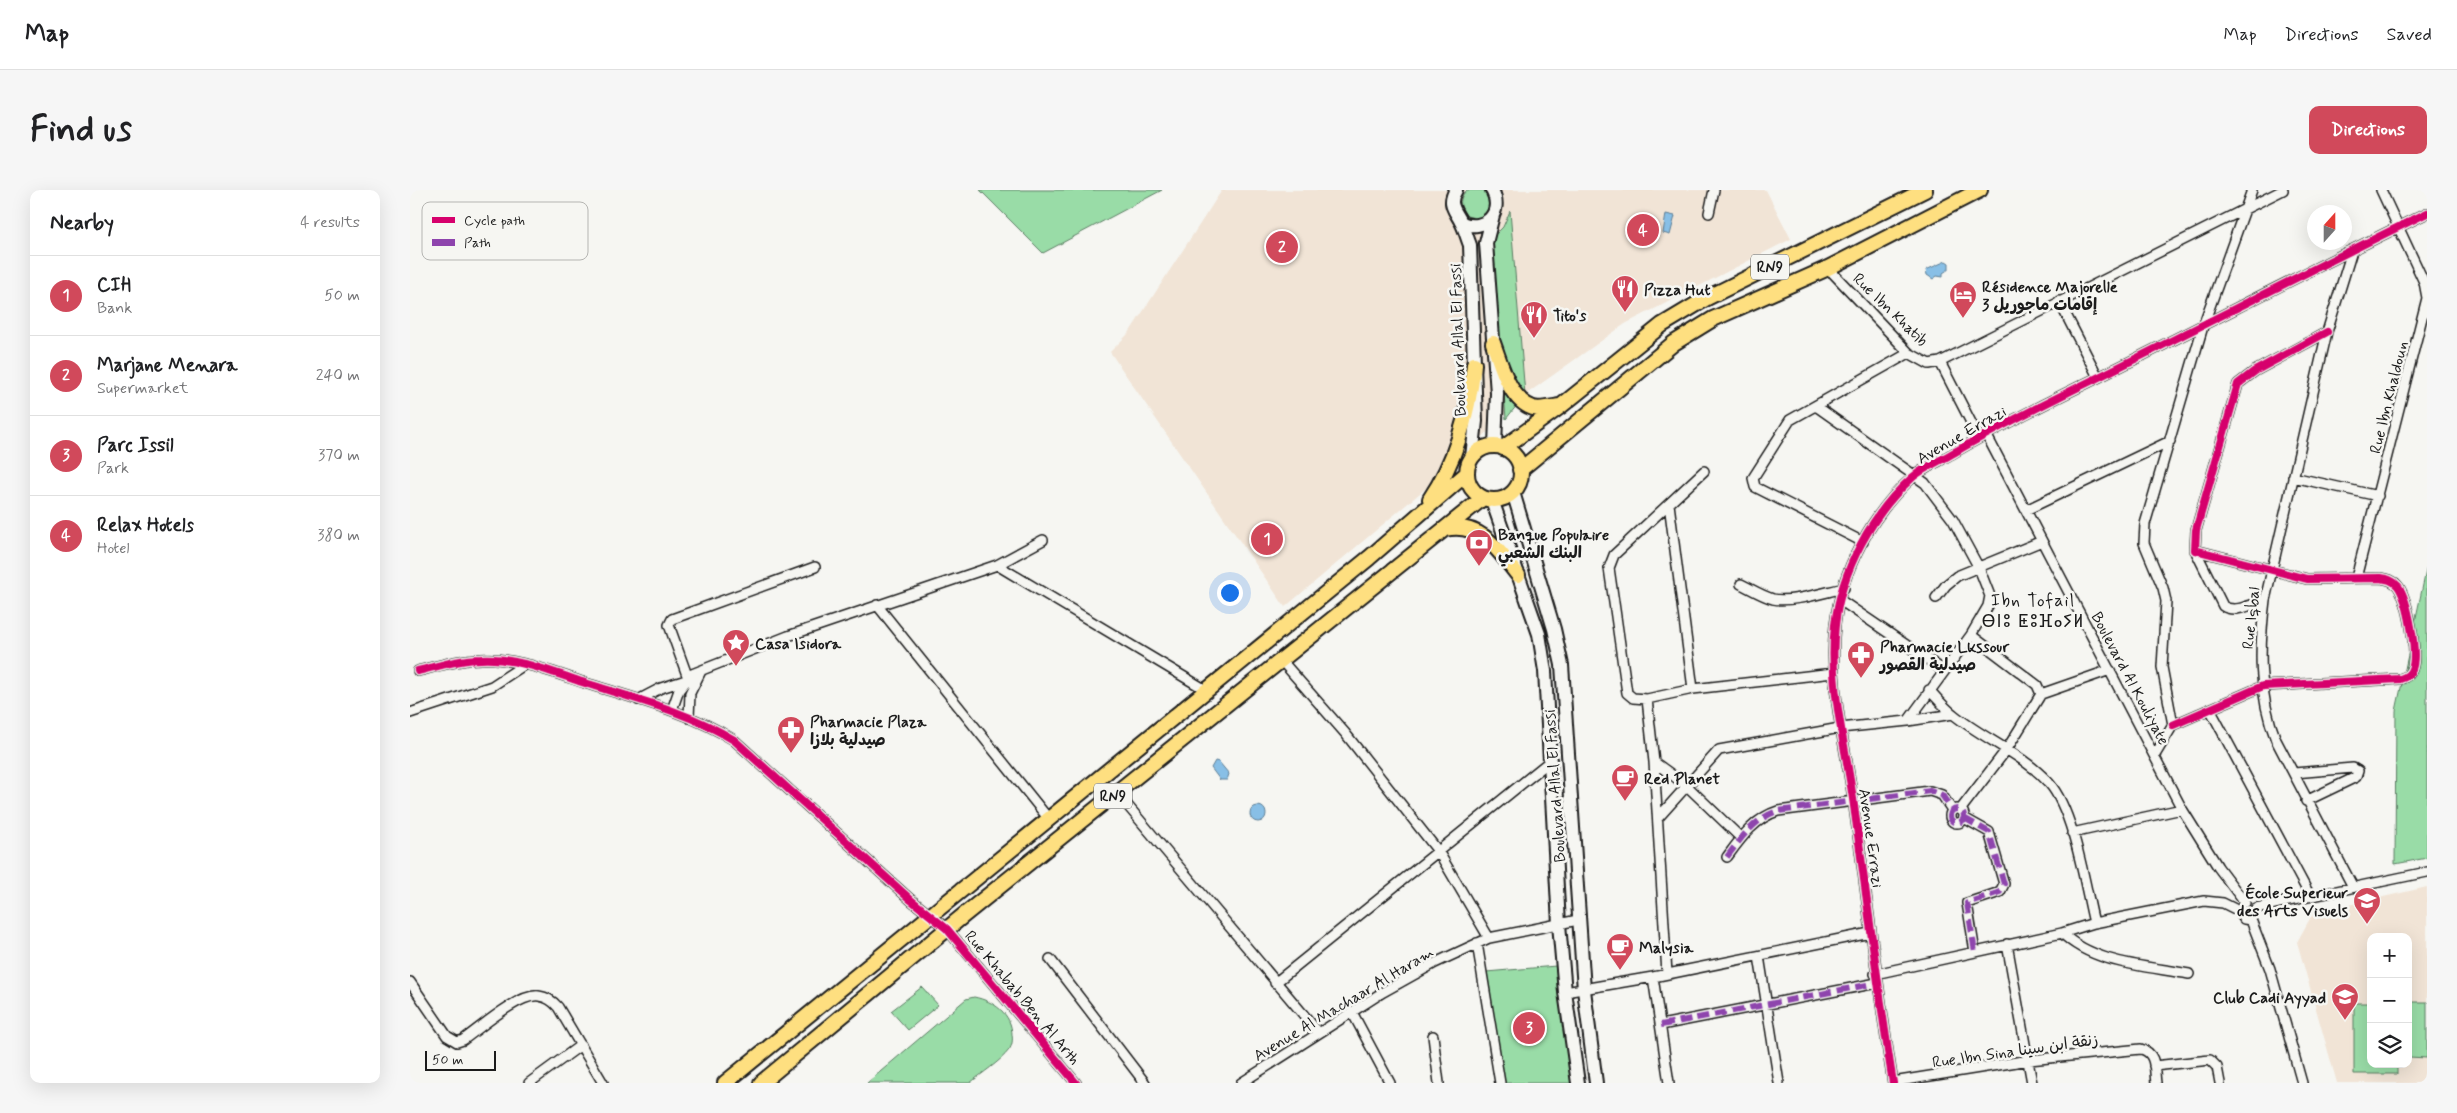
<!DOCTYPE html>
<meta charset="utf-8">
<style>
:root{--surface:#fff;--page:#f6f6f6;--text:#202124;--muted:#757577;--line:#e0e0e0;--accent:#d1495b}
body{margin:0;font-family:Mynerve,"Playpen Sans Arabic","Noto Sans Tifinagh",sans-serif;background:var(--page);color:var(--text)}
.controls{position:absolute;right:15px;bottom:15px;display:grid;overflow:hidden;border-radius:10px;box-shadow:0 5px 20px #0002}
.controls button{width:45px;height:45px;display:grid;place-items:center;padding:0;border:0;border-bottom:1px solid var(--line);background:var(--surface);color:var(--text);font:25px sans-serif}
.compass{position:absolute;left:1897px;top:15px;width:45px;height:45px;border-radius:50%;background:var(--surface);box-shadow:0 5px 20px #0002;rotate:21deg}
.scale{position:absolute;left:15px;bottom:12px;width:71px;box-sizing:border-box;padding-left:5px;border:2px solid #1c1c1c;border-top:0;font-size:14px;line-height:18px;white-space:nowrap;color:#1c1c1c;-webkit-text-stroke:4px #f6f6f2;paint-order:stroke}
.you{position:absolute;left:819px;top:402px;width:18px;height:18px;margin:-12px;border:4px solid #fff;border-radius:50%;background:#1a73e8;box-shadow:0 0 0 8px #1a73e833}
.badge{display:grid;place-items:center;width:32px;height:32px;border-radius:50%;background:var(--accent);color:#fff;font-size:16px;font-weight:700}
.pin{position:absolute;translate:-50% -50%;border:2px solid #fff;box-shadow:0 1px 5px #0006}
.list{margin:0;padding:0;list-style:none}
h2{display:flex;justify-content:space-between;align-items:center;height:65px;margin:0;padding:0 20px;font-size:21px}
h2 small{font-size:16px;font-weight:400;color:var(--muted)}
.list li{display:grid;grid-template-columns:32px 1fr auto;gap:15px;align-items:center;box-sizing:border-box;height:80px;padding:0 20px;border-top:1px solid var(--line)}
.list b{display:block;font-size:19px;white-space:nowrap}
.list p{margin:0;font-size:16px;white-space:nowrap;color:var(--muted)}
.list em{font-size:16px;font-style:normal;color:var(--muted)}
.icon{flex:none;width:28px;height:28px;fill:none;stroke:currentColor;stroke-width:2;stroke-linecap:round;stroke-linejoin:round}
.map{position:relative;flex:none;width:2017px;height:893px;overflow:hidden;border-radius:10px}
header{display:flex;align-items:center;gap:30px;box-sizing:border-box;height:70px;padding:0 25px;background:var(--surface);border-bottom:1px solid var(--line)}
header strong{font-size:24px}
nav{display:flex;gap:28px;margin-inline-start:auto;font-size:18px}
.intro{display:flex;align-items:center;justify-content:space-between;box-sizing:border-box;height:120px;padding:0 30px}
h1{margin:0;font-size:35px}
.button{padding:12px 22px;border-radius:10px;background:var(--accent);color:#fff;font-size:18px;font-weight:700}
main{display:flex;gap:30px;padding:0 30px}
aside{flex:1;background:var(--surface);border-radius:10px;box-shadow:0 5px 20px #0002}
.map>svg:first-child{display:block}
</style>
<header>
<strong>Map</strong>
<nav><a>Map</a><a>Directions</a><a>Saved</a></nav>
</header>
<div class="intro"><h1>Find us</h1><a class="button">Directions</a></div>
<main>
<aside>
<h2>Nearby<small>4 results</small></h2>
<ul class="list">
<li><span class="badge">1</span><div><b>CIH</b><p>Bank</p></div><em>50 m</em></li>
<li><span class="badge">2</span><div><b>Marjane Menara</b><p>Supermarket</p></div><em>240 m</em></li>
<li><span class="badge">3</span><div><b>Parc Issil</b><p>Park</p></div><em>370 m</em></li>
<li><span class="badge">4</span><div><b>Relax Hotels</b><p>Hotel</p></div><em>380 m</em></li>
</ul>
</aside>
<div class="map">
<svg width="2017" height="893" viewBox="0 0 2017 893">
<rect width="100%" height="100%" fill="#f6f6f2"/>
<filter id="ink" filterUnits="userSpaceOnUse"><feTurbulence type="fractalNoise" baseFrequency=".02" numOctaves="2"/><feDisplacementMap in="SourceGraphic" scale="10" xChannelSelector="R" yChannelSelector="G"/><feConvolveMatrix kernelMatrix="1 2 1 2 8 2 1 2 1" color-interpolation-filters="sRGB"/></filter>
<g filter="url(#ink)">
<!-- built -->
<path fill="#f1e4d6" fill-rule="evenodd" d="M 812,0 L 1356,0 L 1381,49 L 1215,134 L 1115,205 L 1048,271 L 875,417 L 700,162 L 719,143 Z
M 2017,697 L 2017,893 L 1927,893 L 1887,752 L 1903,723 ZM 1961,747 L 1998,747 L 1998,874 L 1961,874 Z"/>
<!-- green -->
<path fill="#99dca7" stroke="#5a7c62" d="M 570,0 L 752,0 L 633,63 Z
M 1057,0 L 1077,0 L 1081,4 L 1080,23 L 1069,29 L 1057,26 C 1049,18 1048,8 1057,0 Z
M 1100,21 L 1115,205 L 1096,229 L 1082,48 L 1093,37 Z
M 2017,376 L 2017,668 L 1985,674 L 1986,521 Z
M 1146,776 L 1162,893 L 1091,893 L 1076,782 Z
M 512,797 L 528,815 L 498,840 L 481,821 Z
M 564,807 C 584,811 602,824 602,845 C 603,850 602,856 599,860 C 590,872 572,883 560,893 L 457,893 L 556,809 Z
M 2000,812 L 2017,812 L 2017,868 L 1999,867 Z
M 1944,813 L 1961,813 L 1961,874 L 1987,874 L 1987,884 L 1944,884 Z"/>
<!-- water -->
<path fill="#88bfe6" stroke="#5d7e95" d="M 1256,24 L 1265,26 L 1260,45 L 1253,43 Z
M 1536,71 L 1539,73 L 1539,79 L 1533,83 L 1533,87 L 1527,86 L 1523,89 L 1517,85 L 1516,80 Z
M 805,571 L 809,572 L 819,584 L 817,590 L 810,590 L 801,578 Z
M840 624a8 8 0 1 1 16 0a8 8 0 1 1-16 0Z"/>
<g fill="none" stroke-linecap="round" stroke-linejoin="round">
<defs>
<path id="minor" d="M 1299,23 L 1304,0
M 1942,61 L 1917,142 L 1855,410 C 1849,457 1848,505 1866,550 L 1943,697
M 1418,78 L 1499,163 L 1519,174 L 1530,172 L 1569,248
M 1649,111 L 1688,187
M 1530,172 L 1873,0
M 1576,244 L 1772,619 L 1808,677 L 1835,713
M 1294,281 L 1204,365 L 1199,378 L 1217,503 L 1223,508 L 1237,509 L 1283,499 L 1423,483
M 1883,287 L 1968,306
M 1259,314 L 1283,499
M 1616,320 L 1760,251
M 1453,352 L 1345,297 L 1343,288 L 1380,230 L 1499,163
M 1785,360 L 1813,416 C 1825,424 1842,414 1855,410
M 587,375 L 796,500
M 1946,388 L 2017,108 L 2014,92 L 1971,0
M 1331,394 C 1341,399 1352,406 1363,409 C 1381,413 1415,402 1434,398
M 1526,408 L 1536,395 L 1547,386 L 1632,351
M 1430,410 L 1533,480
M 467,415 L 638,628
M 871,470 L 935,543 L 1028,661 L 1079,748
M 8,481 C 28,476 50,469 71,469 C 104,467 145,483 175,493 C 226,509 279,522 324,550 L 501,710 L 537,739 L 666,893
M 278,488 L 259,435 L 262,429 L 405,377
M 1519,500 C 1527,508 1534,517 1543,524 C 1572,548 1613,564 1639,593 C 1664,621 1675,696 1684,733
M 1631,504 L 1700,480
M 1237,509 L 1244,572 L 1257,784
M 228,510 L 251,498 L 276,490
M 1800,519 L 1900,706
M 262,520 L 269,500 L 282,484 L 378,446 L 587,375 L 633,350
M 0,523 L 82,496 L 114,475
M 279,528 L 280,503 L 291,481
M 1498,531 L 1543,524
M 1763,535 L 1853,496 L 1990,489 C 1996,487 2000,485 2002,479 C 2008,463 1998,410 1988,396 C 1983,390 1977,389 1971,388 L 1897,389 L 1785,360 L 1786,340 L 1828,194 L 1845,181 L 1917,142
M 1745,565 L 1763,535 L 1752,477 L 1756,411 L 1753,398 L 1734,353 L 1735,334 L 1794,133 L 1842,0
M 1244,572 L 1276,595 L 1331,648
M 1884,583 L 1943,578 L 1948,581 L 1946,587 L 1896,611
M 707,603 L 909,843
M1540 626a7 7 0 1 1 14 0a7 7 0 1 1-14 0Z
M 1551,619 L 1597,559 L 1631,504 L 1627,495 L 1561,445
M 1248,628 L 1309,560 L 1430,538 L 1498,531 L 1561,445 L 1578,416 L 1580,406 L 1569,378 L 1543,330 L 1515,293 L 1406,216
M 1554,628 L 1579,642 L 1594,694 L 1590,702 L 1557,713 L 1565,762
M 1662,643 L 1772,619
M 1317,667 C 1331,648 1345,628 1368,621 L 1520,601 L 1532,605 L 1542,620
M 1846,718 L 2017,682
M 1841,730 L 1860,779 L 1892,893
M 1652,743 C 1683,774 1737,776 1779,784
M 1067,753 L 1090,893
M 1597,754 L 1622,893
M 1349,766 L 1369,893
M 640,769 L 735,893
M 1465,784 L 1652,743 L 1684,733 L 1794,711 L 1813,713 L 1829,721 L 1834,729 L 1841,730
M 1243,787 L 1259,893
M 0,792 L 37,846 L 47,852 L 53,850 C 69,839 109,803 129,806 C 137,807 143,811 148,817 L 193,893
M 865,793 L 1140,571
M 1155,802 L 1243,787 L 1460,743
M 942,822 L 980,893
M 1251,835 L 1467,793
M 1023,846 L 1029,893
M 1744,876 L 1800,870 L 1807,877 L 1810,893
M 1483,892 L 1619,870 L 1731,859 C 1747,863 1744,880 1746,893
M 119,893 L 171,855
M 831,893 L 973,802 L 1025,773 L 1079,748 L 1168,730
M 1483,893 C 1468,801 1457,708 1444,616 C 1436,555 1418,497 1425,435 C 1431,381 1462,323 1503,287 C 1515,277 1532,270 1545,262 C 1591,235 1638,212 1685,189 C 1796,134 1906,77 2017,23"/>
<path id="secondary" d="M 1046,0 C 1037,14 1045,20 1051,32 C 1055,39 1057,48 1060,55 L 1066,231 L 1062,267
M 1083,25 L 1076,53 L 1087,203 L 1085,256
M 1052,33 C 1075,42 1094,23 1082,0
M 1103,302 L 1144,439 L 1152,475 L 1174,800 L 1186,893
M 1082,310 L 1129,444 L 1135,481 L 1149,734 L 1155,802 L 1168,893"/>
<path id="primary" d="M 1083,153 C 1091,174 1099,210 1123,218 C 1130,220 1143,217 1150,216
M1057 283a27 27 0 1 1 54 0a27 27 0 1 1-54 0Z
M 1093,258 L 1151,216 L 1252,135 L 1297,108 L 1515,0
M 1110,280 L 1264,153 L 1303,129 L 1418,78 L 1570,0
M 1020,309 C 1047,269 1059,222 1064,174
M 1035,339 C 1071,331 1089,361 1108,385
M 315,893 L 959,368 L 1056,284
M 351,893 L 554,725 L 1073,308"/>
</defs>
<!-- minor casing -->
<use href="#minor" stroke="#1c1c1c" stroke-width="12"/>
<!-- secondary casing -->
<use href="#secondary" stroke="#1c1c1c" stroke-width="16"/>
<!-- primary casing -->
<use href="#primary" stroke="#1c1c1c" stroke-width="18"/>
<!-- minor -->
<use href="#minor" stroke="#f6f6f2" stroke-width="9"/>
<!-- secondary -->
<use href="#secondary" stroke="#f6f6f2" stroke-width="12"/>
<!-- primary -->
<use href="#primary" stroke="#fedf80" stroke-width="14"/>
<!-- quiet -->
<path stroke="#8e44ad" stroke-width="6" stroke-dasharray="12 6" stroke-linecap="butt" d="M1540 626a7 7 0 1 1 14 0a7 7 0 1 1-14 0Z
M 1554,628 L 1579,642 L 1594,694 L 1590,702 L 1557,713 L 1565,762
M 1317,667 C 1331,648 1345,628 1368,621 L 1520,601 L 1532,605 L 1542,620
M 1251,835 L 1467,793"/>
<defs>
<path id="cycleway" d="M 8,481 C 28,476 50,469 71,469 C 104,467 145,483 175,493 C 226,509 279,522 324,550 L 501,710 L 537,739 L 666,893
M 1763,535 L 1853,496 L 1990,489 C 1996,487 2000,485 2002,479 C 2008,463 1998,410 1988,396 C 1983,390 1977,389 1971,388 L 1897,389 L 1785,360 L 1786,340 L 1828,194 L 1845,181 L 1917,142
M 1483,893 C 1468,801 1457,708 1444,616 C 1436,555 1418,497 1425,435 C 1431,381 1462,323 1503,287 C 1515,277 1532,270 1545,262 C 1591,235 1638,212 1685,189 C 1796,134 1906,77 2017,23"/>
</defs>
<!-- cycleway casing -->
<use href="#cycleway" stroke="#f6f6f2" stroke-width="11"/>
<!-- cycleway -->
<use href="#cycleway" stroke="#d6006c" stroke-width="8"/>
</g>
</g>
<!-- icons -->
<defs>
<symbol id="restaurant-pin" viewBox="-11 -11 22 30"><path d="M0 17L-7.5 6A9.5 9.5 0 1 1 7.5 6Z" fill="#d1495b" stroke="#f6f6f2"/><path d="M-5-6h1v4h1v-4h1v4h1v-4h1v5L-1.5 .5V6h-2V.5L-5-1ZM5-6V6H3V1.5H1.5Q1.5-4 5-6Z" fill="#fff"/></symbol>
<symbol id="hotel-pin" viewBox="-11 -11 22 30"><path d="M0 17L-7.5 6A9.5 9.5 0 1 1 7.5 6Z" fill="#d1495b" stroke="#f6f6f2"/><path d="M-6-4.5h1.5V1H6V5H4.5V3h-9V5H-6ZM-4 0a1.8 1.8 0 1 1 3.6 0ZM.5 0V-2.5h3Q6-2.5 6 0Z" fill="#fff"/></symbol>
<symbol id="bank-pin" viewBox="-11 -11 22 30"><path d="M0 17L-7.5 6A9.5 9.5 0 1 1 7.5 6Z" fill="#d1495b" stroke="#f6f6f2"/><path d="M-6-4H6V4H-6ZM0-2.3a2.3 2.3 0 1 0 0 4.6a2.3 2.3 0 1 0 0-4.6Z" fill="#fff"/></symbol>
<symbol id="sight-pin" viewBox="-11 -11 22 30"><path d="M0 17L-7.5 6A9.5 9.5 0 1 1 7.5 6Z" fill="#d1495b" stroke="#f6f6f2"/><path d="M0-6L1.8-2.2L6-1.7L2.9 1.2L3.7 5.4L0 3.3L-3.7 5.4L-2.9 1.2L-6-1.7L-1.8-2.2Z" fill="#fff"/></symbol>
<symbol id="pharmacy-pin" viewBox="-11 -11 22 30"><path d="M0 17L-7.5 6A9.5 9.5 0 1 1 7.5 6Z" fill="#d1495b" stroke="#f6f6f2"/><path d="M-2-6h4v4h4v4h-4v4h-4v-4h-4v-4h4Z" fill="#fff"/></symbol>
<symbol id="cafe-pin" viewBox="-11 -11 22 30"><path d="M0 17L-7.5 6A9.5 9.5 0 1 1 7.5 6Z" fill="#d1495b" stroke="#f6f6f2"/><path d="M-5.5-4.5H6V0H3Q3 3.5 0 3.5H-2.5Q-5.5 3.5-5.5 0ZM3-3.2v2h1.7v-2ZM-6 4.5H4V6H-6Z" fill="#fff"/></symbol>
<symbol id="university-pin" viewBox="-11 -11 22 30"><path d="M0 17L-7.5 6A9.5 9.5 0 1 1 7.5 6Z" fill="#d1495b" stroke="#f6f6f2"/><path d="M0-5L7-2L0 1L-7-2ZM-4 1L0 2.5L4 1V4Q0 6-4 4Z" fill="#fff"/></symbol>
</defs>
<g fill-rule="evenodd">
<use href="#restaurant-pin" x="1199" y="83" width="32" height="43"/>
<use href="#hotel-pin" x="1537" y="89" width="32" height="43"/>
<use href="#restaurant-pin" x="1108" y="109" width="32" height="43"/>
<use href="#bank-pin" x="1053" y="337" width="32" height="43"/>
<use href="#sight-pin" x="310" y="437" width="32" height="43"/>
<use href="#pharmacy-pin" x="1435" y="449" width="32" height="43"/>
<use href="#pharmacy-pin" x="365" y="524" width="32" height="43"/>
<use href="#cafe-pin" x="1199" y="572" width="32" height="43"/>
<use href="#university-pin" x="1941" y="695" width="32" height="43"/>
<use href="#cafe-pin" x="1194" y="741" width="32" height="43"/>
<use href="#university-pin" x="1919" y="791" width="32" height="43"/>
</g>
<g text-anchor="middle" stroke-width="5" stroke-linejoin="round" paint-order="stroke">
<!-- shield labels -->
<g fill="#f6f6f2" stroke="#5d5d5c" stroke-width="1">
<rect x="1341" y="64.5" width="38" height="25" rx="4"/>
<rect x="684" y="593.5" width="38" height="25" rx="4"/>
</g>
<g font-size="15" font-weight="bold" fill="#1c1c1c">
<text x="1360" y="82">RN9</text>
<text x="703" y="611">RN9</text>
</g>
<!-- poi labels -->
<g font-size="16" font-weight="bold" fill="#1c1c1c" stroke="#f6f6f2" text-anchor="start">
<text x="1572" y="102">Résidence Majorelle<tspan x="1572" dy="18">إقامات ماجوريل 3</tspan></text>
<text x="1234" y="105">Pizza Hut</text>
<text x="1143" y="131">Tito's</text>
<text x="1088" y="350">Banque Populaire<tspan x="1088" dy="18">البنك الشعبي</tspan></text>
<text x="345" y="459">Casa Isidora</text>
<text x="1470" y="462">Pharmacie Lkssour<tspan x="1470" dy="18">صيدلية القصور</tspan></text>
<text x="400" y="537">Pharmacie Plaza<tspan x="400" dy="18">صيدلية بلازا</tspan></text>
<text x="1234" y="594">Red Planet</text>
<text x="1938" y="708" text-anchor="end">École Superieur<tspan x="1938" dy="18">des Arts Visuels</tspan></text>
<text x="1229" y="763">Malysia</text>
<text x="1916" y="813" text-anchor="end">Club Cadi Ayyad</text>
</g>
<!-- street labels -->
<g font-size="16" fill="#1c1c1c" stroke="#f6f6f2">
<text transform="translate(1481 119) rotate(44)" y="6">Rue Ibn Khatib</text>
<text transform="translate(1047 150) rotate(-92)" y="6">Boulevard Allal El Fassi</text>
<text transform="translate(1978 207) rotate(-76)" y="6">Rue Ibn Khaldoun</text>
<text transform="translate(1551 244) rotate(-30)" y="6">Avenue Errazi</text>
<text transform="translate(1840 428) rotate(-84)" y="6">Rue Iqbal</text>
<text transform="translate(1721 488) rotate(62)" y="6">Boulevard Al Kouliyate</text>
<text transform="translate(1144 596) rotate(-94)" y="6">Boulevard Allal El Fassi</text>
<text transform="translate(1462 648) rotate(82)" y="6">Avenue Errazi</text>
<text transform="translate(613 807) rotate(50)" y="6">Rue Khabab Ben Al Arth</text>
<text transform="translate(933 813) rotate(-31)" y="6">Avenue Al Machaar Al Haram</text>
<text transform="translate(1605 860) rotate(-8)" y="6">Rue Ibn Sina زنقة ابن سينا</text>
</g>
<!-- neighbourhood labels -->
<g font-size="18" letter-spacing="1" fill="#1c1c1c" stroke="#f6f6f2">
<text x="1623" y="416">Ibn Tofail<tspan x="1623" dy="21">ⴱⵏⵓ ⵟⵓⴼⴰⵢⵍ</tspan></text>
</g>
</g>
<!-- legend -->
<rect x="12" y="12" width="166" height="58" rx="8" fill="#f6f6f2" stroke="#b5b5b2" stroke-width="1"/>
<rect x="22" y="27" width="23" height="6" fill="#d6006c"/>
<rect x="22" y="49" width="23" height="7" fill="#8e44ad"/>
<g font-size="14" fill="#1c1c1c">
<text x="54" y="35">Cycle path</text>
<text x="54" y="57">Path</text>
</g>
</svg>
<div class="controls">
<button>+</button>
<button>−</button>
<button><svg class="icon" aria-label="layers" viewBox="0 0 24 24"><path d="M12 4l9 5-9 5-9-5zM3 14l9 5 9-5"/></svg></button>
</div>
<svg class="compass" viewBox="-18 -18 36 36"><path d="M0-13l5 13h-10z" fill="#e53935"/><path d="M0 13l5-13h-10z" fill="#757577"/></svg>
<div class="scale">50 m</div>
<div class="you"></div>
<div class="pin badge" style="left:857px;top:349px">1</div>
<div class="pin badge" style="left:872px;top:57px">2</div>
<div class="pin badge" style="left:1119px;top:838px">3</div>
<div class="pin badge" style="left:1233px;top:40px">4</div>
</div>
</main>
